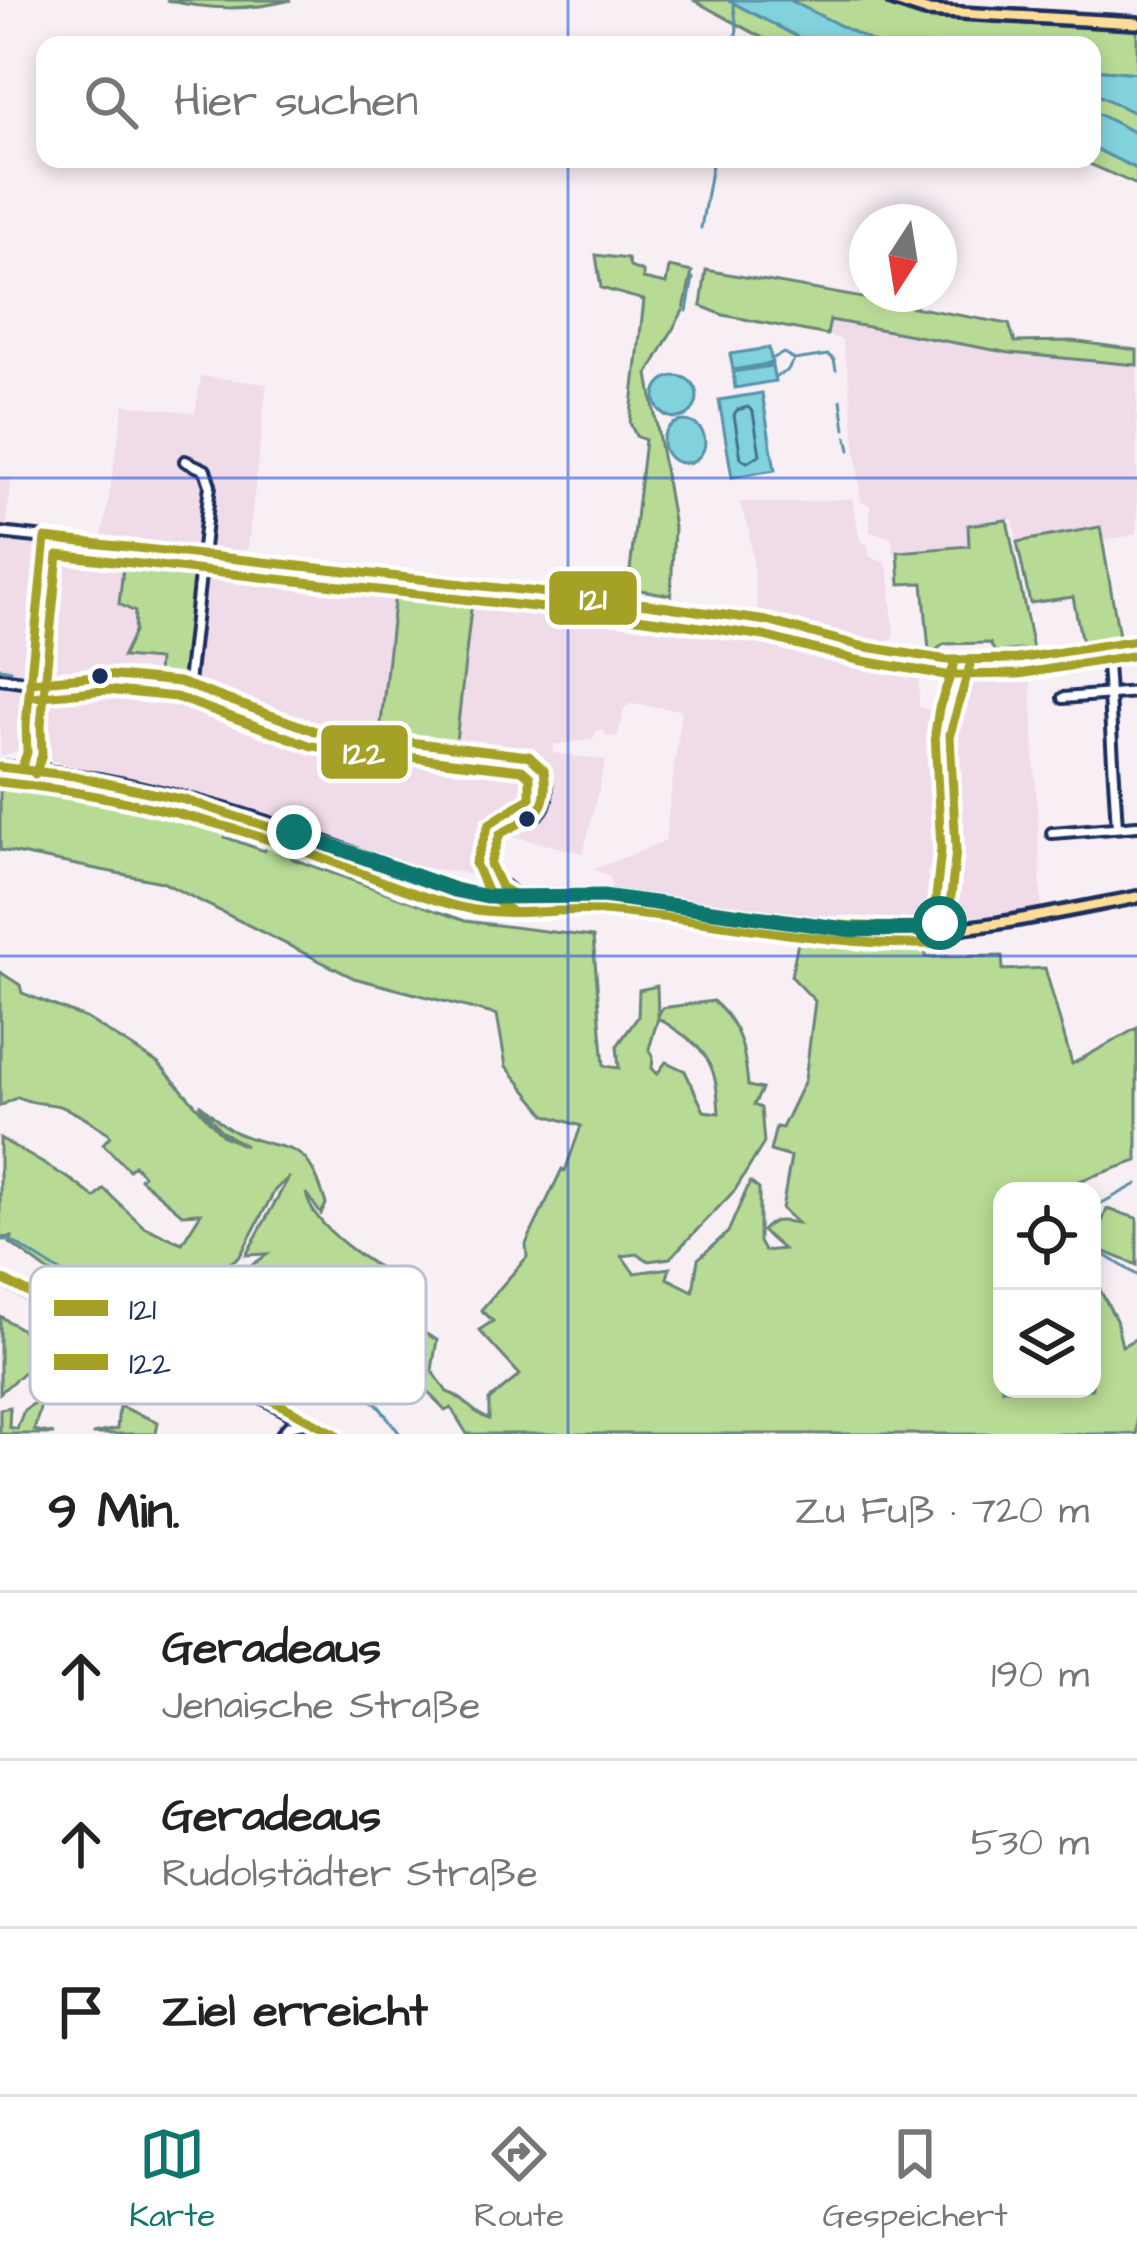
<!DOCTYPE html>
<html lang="de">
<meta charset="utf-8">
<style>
:root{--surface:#fff;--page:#f2f2f2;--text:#222;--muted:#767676;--line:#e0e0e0;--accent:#0f766e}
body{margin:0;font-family:"Architects Daughter",sans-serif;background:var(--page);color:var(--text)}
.controls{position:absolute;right:36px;bottom:36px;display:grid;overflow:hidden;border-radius:24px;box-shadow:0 6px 18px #0003}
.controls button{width:108px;height:108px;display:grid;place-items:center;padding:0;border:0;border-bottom:3px solid var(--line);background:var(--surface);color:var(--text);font:60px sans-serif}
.compass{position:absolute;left:849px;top:204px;width:108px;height:108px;border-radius:50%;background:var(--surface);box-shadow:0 6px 18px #0003;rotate:192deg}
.stop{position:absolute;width:36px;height:36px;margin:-27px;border:9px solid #0f766e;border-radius:50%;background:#fff}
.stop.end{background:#0f766e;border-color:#fff;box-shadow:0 3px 12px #0008}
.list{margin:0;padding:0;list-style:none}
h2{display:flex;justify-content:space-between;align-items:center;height:156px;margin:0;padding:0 48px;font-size:51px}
h2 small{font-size:39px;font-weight:400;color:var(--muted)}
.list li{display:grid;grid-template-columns:78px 1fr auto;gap:36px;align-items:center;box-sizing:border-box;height:168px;padding:0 48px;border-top:3px solid var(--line)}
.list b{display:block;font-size:45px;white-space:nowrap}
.list p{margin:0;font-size:39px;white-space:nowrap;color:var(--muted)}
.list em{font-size:39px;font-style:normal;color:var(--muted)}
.icon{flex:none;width:66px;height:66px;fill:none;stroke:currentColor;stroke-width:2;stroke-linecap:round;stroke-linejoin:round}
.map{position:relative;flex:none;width:1137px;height:1434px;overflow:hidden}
.search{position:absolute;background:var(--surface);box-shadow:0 6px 18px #0003;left:36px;right:36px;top:36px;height:132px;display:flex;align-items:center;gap:30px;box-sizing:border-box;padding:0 42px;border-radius:24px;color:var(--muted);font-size:45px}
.sheet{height:660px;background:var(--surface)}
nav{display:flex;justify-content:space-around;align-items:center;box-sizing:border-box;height:168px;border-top:3px solid var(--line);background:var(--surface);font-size:33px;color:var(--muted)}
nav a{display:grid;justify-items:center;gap:6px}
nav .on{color:var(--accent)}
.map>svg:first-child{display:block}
</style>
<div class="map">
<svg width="1137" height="1434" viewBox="0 0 1137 1434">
<rect width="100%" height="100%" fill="#f8eff5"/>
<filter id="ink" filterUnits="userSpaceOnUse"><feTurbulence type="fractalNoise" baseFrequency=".00833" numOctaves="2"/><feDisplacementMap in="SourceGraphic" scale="24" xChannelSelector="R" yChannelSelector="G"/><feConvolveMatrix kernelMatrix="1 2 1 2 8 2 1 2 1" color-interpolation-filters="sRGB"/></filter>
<g filter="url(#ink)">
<!-- built -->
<path fill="#f0dbe9" d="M 830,320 L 1010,353 L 1137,365 L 1137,534 L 1102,541 L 1099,527 L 1017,542 L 1013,519 L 969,525 L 970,546 L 893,552 L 892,538 L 870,532 L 870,505 L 861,501 L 848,373 L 842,340 L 827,335 Z
M 201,376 L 267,384 L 247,554 L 396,584 L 380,733 L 456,741 L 473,592 L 476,589 L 611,604 L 769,631 L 772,628 L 821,641 L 820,651 L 837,655 L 840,646 L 919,662 L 919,707 L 933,711 L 930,724 L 938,850 L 934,870 L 927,872 L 930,915 L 925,921 L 880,923 L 787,916 L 645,898 L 611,889 L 610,877 L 594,869 L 665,841 L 681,710 L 630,704 L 624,709 L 618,737 L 605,736 L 605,732 L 597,730 L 593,739 L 554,745 L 553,753 L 606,760 L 583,853 L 495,832 L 478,875 L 419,867 L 234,807 L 46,759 L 33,747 L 0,756 L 0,477 L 11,478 L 6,527 L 102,537 L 124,404 L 195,413 Z
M 852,498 L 860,541 L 868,545 L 869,556 L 885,563 L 889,572 L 894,639 L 865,644 L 758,610 L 749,531 L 740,502 L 791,503 Z
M 1030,662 L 1042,910 L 956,918 L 942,909 L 941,899 L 944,881 L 951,873 L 944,806 L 947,704 L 961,668 Z"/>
<!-- green -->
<path fill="#b7da94" stroke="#698479" stroke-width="3" fill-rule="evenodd" d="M 166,0 L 291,0 C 248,11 209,10 166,0 Z
M 693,0 L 728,0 L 813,45 L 776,45 Z
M 789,0 L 882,0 L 895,9 L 923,18 L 1137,30 L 1137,73 L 1092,69 L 1092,45 L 879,45 Z
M 1092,92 L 1137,114 L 1137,134 L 1092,111 Z
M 1092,147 L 1137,169 L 1137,185 L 1078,159 L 1092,159 Z
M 596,255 L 628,259 L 630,267 L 643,272 L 643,279 L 666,284 L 669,267 L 692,272 L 684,309 L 648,374 L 674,527 L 671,595 L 628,588 L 645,440 L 636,436 L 630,423 L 644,300 L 601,288 Z
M 706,270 L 1009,324 L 1015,342 L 1072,341 L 1137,350 L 1137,365 L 1010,353 L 830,320 L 827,335 L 723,315 L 701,306 Z
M 1007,520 L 1033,649 L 995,652 L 990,643 L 944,644 L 935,651 L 929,651 L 923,583 L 900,584 L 898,552 L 969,546 L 968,525 Z
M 1100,527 L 1119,636 L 1082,643 L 1073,597 L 1030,603 L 1017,542 Z
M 125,551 L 190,559 L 195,565 L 187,667 L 180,676 L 157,676 L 158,660 L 122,657 L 134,632 L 135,612 L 119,604 Z
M 396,584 L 473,592 L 456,741 L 380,733 Z
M 48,780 L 229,821 L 225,837 L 264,851 L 268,846 L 288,853 L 293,859 L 465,921 L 593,937 L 604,1066 L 619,1068 L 617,1046 L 638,1017 L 639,990 L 657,986 L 658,1016 L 662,1008 L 713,1001 C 741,1025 745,1051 748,1086 L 762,1089 L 754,1105 L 761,1108 L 764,1143 L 735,1190 L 670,1258 L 649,1261 L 638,1254 L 622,1256 L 634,1273 L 670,1268 L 667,1278 L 693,1291 L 698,1259 L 728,1232 L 750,1182 L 759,1189 L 759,1242 L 764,1251 L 783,1249 L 762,1231 C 774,1217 781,1221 797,1223 L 782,1209 L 791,1157 L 770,1151 L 776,1127 L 782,1128 L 805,1080 L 815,1001 L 791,976 L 801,928 L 925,935 L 926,957 L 1002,956 L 1003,970 L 1045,968 L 1072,1064 L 1137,1028 L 1137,1161 L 1050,1191 L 1002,1191 L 1002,1389 L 1092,1389 L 1092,1285 L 1098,1286 L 1116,1320 L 1122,1346 L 1137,1338 L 1137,1434 L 467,1434 L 451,1408 L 445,1411 L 425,1388 L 420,1391 L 384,1364 L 367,1389 L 352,1381 L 292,1325 L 255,1319 L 243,1299 L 209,1303 L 208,1299 L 237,1291 L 252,1265 L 268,1254 L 246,1255 L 289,1177 L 275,1190 L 240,1256 L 203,1282 L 188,1304 L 179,1306 L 178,1312 L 160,1315 L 120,1305 L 113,1324 L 77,1313 L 82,1286 L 48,1271 L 10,1243 L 12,1237 L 0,1238 L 0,1138 L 73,1181 L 95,1198 L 104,1189 L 144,1227 L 182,1243 L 201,1213 L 182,1214 L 140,1179 L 143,1175 L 134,1165 L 129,1170 L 103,1144 L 110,1136 L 107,1132 C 92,1123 76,1111 59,1106 C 43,1102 35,1105 18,1097 L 0,1106 L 0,972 L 20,985 L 22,993 L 86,1018 L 159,1064 L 223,1136 L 246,1146 L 221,1131 L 199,1104 C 212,1113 222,1127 237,1133 C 293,1157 305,1134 326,1204 L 321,1214 L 306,1193 C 313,1230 377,1268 409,1285 L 392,1315 L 437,1340 L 432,1370 L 447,1392 C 465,1397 472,1414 489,1419 L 489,1400 L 520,1375 L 479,1330 L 493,1321 L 481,1310 L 527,1257 L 526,1244 L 562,1169 L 565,1171 L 581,1126 L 546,1115 L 506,1066 L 497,1015 L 354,978 L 162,882 L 0,850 L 0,790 L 46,792 ZM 658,1018 C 705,1048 716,1057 719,1113 L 704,1111 L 685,1071 L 666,1062 L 657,1074 L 652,1068 L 653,1056 L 649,1049 Z
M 1107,1209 L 1137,1218 L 1137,1265 L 1100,1250 L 1096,1237 Z
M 216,1305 L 238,1310 L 249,1329 L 302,1356 L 279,1406 L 187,1351 L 195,1313 Z
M 0,1316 L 51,1348 L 0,1393 Z
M 43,1397 L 34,1430 L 54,1434 L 0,1434 L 0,1409 L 10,1407 L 9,1427 L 17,1429 L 24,1410 Z
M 119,1406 L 158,1422 L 156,1434 L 92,1434 L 117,1429 Z"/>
<!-- water -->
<path fill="#81d2dc" stroke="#5891aa" stroke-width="3" d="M 728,0 L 789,0 L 879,45 L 813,45 Z
M 1092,69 L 1137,73 L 1137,114 L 1092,92 Z
M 1092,111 L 1137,134 L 1137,169 L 1092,147 Z
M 769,348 L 772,363 L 733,370 L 730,354 Z
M 772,366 L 775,381 L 735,388 L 733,372 Z
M655 397a21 21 0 1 1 42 0a21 21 0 1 1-42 0Z
M 762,393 L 775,470 L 732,477 L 719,400 Z
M663 442a21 21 0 1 1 42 0a21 21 0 1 1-42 0Z"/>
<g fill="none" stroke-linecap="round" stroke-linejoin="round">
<!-- shore -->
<path stroke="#447090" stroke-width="3" d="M 748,407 L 753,412 L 760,455 L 747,462 L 741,458 L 734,415 L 737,410 Z"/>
<!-- stream -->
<path stroke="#5891aa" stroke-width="3" d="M 733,0 L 737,29 L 734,45
M 701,228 L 713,159
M 687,311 L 693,278
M 771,359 L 784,353 L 793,359
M 774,377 L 787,371 L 794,360 L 828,355 L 834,360 L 836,370
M 841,400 L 845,429
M 847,437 L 850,450
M 0,668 L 11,670
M 1092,1213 L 1098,1205 L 1137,1184
M 1092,1238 L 1100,1252 L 1137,1275
M 0,1240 L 10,1240 L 62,1273 L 89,1280 L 118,1298 L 152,1309 L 197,1308 L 224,1301 L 237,1307 L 253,1325 L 264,1330 L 297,1332 L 342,1379 L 377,1404 L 400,1434"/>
<defs>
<path id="minor" d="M 185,461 L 205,470 L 210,485 L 188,683
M 0,533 L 647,604 L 767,621 L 861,646 L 947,660 L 1017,659 L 1137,640
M 1106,646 L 1117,827
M 0,678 L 30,682 L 106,675 L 179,682 L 315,731 L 529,756 L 544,770 C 559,834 510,811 496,840 C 487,859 496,878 487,897
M 1063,698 L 1137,692
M 26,750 L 46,770
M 21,769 L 27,753 L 26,725 L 45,538
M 1052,833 L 1137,826
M 494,878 L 519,898
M 487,896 L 483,888 L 490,866
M 941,914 L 966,926
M 937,929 L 934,916 L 941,850 L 935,733 L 939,708 L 956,660
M 0,1278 C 54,1313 114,1322 172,1348 C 229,1374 277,1412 336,1434
M 282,1434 L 289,1426 L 303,1423"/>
<path id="major" d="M 892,0 L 926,11 L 1137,23
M 0,767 C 101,775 205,801 300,834 C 354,853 407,877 462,892 C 510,905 559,892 607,897 C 694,907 780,927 868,932 C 958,936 1049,914 1137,897"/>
</defs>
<!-- minor casing -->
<use href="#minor" stroke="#1b2f5e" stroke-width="16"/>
<!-- major casing -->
<use href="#major" stroke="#1b2f5e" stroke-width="18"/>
<!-- minor -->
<use href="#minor" stroke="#fff" stroke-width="8"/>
<!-- major -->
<use href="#major" stroke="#ffdd96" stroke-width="9"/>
<defs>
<path id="bus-1" d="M 45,538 L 647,604 L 767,621 L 861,646 L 947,660 L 1017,659 L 1137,640
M 30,682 L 106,675 L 179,682 L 315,731 L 529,756 L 544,770 C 551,814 533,815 500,834 L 490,864 L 501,887 L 519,898
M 0,767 L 74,776 L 185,800 L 482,896 L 602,896 L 811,924 L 937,929
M 21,769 L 27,753 L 26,725 L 45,538
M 937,929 L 934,916 L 941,850 L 935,733 L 939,708 L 956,660
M 0,1278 L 42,1300 L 172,1348 L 336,1434"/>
<path id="bus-2" d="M 31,697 L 106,690 L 176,697 L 312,746 L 522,770 L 530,777 L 530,798 L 489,824 L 475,863 L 489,896 L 511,911
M 35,774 L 42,755 L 41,725 L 58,555 L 645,619 L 764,636 L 857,660 L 946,675 L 1019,674 L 1137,655
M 0,782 C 106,793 210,818 311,854 C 359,871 406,893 456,906 C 505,919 553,908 602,911 C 715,919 823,947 937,944
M 952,926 L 949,915 L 956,850 L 950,734 L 970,665"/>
</defs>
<!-- bus-1 casing -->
<use href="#bus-1" stroke="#fff" stroke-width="18"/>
<!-- bus-2 casing -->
<use href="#bus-2" stroke="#fff" stroke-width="18"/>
<!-- bus-1 -->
<use href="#bus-1" stroke="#a4a126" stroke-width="9"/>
<!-- bus-2 -->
<use href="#bus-2" stroke="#a4a126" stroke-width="9"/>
</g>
</g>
<g fill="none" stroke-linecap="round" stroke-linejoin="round" filter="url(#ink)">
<!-- route -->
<path stroke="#0f766e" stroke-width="15" d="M 294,832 L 454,890 L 487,897 L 603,896 L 852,930 L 937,929 L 940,923"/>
</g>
<!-- grid -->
<path fill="none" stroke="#1d4ed8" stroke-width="3" stroke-opacity="0.55" d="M 568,0 L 568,45M 568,159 L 568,1434M 0,478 L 1137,478M 0,956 L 1137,956"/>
<!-- markers -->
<g fill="#1b2f5e" stroke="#fff" stroke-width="4.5">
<circle cx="100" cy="676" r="10"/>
<circle cx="527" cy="819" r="10"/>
</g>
<!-- legend -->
<rect x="30" y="1266" width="396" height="138" rx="18" fill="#fff" stroke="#bbc1cf" stroke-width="3"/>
<rect x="54" y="1300" width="54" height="16" fill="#a4a126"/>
<rect x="54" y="1354" width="54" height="16" fill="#a4a126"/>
<g font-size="33" fill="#1b2f5e">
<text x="129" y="1320">121</text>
<text x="129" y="1374">122</text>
</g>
<g stroke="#fff" stroke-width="4.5">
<rect x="547" y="569" width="92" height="58" rx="12" fill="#a4a126"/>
<rect x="319" y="723" width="91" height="58" rx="12" fill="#a4a126"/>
</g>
<g font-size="33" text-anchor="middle" font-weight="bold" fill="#fff">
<text x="593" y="610">121</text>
<text x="364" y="764">122</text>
</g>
</svg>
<div class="controls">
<button><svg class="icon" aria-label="locate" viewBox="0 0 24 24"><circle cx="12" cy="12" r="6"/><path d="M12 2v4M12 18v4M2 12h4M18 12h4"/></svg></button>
<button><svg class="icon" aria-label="layers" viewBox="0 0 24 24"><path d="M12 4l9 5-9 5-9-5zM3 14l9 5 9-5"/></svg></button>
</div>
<svg class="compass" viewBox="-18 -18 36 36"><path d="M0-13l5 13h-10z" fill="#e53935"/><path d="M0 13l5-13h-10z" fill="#767676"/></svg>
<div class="stop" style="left:940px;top:923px"></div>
<div class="stop end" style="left:294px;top:832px"></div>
<div class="search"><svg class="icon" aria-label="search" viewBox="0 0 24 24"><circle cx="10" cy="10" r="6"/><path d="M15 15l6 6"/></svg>Hier suchen</div>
</div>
<section class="sheet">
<h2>9 Min.<small>Zu Fuß · 720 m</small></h2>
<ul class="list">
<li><svg class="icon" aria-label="ahead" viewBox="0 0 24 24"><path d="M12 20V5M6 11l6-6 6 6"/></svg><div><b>Geradeaus</b><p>Jenaische Straße</p></div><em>190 m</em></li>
<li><svg class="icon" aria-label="ahead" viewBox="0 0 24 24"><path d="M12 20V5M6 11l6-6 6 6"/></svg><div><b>Geradeaus</b><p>Rudolstädter Straße</p></div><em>530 m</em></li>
<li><svg class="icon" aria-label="arrive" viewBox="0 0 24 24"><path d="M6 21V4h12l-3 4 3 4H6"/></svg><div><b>Ziel erreicht</b></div></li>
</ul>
</section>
<nav>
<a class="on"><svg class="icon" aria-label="map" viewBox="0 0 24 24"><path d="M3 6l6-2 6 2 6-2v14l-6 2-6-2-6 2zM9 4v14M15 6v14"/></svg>Karte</a>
<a><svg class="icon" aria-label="directions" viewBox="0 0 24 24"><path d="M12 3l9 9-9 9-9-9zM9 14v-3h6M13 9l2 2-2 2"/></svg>Route</a>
<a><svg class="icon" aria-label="saved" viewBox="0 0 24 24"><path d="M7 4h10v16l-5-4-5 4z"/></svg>Gespeichert</a>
</nav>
